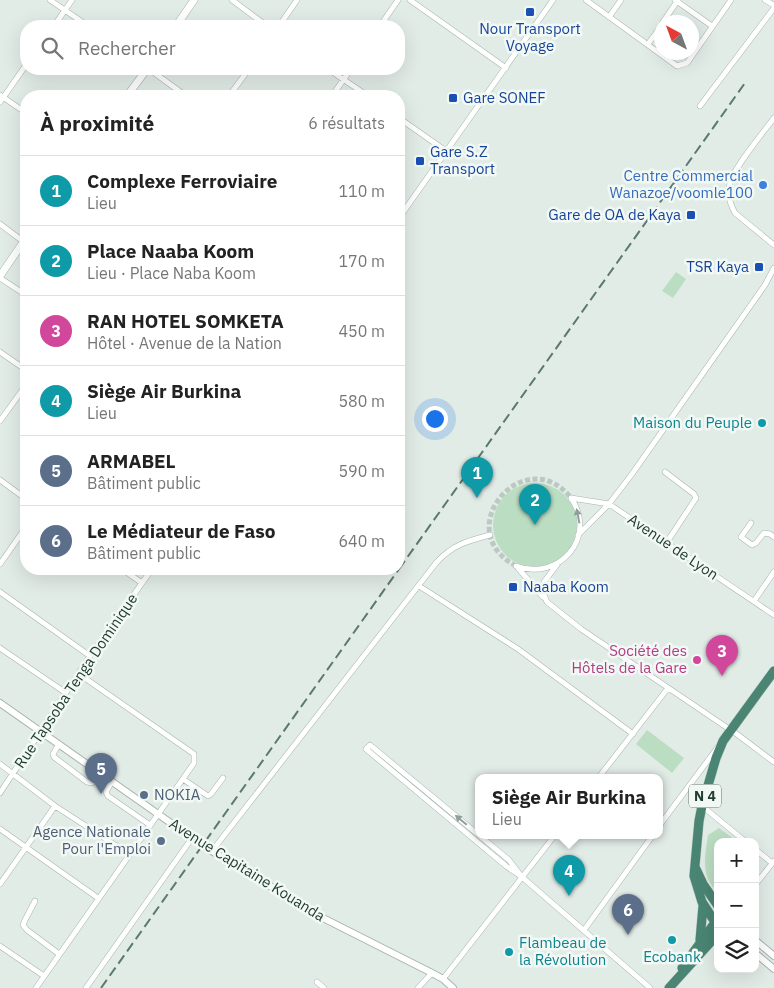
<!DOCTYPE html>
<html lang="fr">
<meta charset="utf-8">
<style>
:root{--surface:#fff;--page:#f6f6f6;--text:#222;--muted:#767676;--line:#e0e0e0;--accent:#7c3aed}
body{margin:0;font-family:"IBM Plex Sans",sans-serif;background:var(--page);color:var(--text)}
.controls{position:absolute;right:15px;bottom:15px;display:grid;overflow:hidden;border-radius:10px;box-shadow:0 5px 20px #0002}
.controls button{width:45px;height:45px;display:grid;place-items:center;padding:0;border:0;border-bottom:1px solid var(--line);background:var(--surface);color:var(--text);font:25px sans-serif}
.compass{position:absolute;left:654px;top:15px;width:45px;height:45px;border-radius:50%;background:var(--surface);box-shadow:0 5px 20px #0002;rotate:319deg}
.you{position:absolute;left:434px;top:418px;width:18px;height:18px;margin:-12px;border:4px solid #fff;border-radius:50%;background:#1a73e8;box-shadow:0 0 0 8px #1a73e833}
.badge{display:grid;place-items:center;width:32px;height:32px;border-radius:50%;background:var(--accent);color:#fff;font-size:16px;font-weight:700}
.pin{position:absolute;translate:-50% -41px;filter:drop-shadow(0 1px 2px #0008)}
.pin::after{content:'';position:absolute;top:26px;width:18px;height:15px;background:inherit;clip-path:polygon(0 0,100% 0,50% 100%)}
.popup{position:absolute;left:475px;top:774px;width:188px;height:65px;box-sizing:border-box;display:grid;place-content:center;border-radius:10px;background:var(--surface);filter:drop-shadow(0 1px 4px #0005);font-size:16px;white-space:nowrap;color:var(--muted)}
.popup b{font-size:19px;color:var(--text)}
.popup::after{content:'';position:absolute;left:50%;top:100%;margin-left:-10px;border:10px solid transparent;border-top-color:var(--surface)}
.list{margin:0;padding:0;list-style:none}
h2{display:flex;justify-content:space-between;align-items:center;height:65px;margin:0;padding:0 20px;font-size:21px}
h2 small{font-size:16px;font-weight:400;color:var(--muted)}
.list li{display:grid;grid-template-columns:32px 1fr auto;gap:15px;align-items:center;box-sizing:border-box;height:70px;padding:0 20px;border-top:1px solid var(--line)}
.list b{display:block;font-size:19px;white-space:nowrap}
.list p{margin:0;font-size:16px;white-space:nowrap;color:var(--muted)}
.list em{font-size:16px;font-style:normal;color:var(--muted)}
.icon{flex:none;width:28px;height:28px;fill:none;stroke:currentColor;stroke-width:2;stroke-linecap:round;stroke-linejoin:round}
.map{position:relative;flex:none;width:774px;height:988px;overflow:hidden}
.search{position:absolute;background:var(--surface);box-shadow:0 5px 20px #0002;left:20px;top:20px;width:385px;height:55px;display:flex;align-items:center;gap:12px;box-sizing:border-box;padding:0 18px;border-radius:20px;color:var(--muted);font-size:19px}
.panel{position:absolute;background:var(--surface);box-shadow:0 5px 20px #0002;left:20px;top:90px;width:385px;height:485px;border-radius:20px}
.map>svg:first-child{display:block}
</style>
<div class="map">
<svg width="774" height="988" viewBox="0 0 774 988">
<rect width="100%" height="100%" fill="#e2ece7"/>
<!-- green -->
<path fill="#bbddc2" d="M 676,272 L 686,279 L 673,298 L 662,291 Z
M493 525a42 42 0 1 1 84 0a42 42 0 1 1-84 0Z
M 647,730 L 684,758 L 672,773 L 636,744 Z
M 719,828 L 738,842 L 718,842 L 718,892 C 700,878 705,855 708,835 Z"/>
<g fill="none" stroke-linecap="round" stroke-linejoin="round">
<!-- minor-tunnel -->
<path stroke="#bcc9c3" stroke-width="5" stroke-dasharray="5 2.5" stroke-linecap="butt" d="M 516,566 C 448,530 525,440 571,498"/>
<defs>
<path id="minor" d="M 50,0 L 88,26
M 232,0 L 267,26
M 410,0 L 506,68
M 586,0 L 677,66 L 687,63 L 731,0
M 675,0 L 712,26
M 765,0 L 774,5
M 609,17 L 621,0
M 663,22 L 678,0
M 54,26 L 72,0
M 279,26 L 297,0
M 380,26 L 398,0
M 648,44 L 662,25
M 149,69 L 186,96
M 328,69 L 368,96
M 0,95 L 26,113
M 229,96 L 249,69
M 332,96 L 351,69
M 0,102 L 26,65
M 700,106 L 774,8
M 399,118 L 446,151
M 774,118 C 762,134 735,166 730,183 C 727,194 730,204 735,213 L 774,245
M 399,218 L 553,0
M 0,224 L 24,242
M 0,278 L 26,295
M 0,352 L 26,370
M 0,421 L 26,385
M 665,472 L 694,494 L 696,498 L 667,542
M 0,480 L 26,499
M 571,498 L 609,504 L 774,615
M 751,523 L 741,537 L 752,545 L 756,543 L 764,533 L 770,534 L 774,537
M 578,535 L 609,504 L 632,474 L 765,285 L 774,268
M 559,562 L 544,582 L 542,590 L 547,602 L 581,629 L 738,735 L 774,762
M 0,564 L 26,527
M 516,566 C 559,582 598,537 571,498
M 518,568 L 543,597
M 122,569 L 142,583
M 419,586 L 518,649 L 633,734
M 0,592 L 90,656
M 754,601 L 774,572
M 0,648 L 66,693
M 59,744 L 53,754 L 54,757 L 87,782 L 92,783 L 102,774
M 0,764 L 55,806 L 129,854
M 599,777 L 668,688
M 183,779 L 208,796 L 211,794 L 223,778
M 112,781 L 106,792 L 108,796 L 150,825
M 0,793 L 90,656 L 152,569
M 702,806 L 746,842
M 659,826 L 718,747
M 0,829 L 98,898
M 755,849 L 772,863
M 212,851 L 436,563 C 452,545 467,541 490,535
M 522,877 L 509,860 L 370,745 L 366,749 L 506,866 L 522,877 L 650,988
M 0,884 L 55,806
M 755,885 L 774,861
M 35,901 L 25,920 L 23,925 L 27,930 L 59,954
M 584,930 L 653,835
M 0,946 L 44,976
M 443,979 L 555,835
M 317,982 L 324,988
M 36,988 L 194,763 L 194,754 L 79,674
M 86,988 L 192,838
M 418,988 L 432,973"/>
<path id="tertiary" d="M 0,703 L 205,847 L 323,918 L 432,973 L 443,979 L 453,988
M 755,940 L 774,956
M 755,953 L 774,969"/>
<path id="secondary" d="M 176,26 L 194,0
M 127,96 L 147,69
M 0,276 L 26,238"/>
<path id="trunk" d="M 696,869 L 703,884 L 718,906
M 713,919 L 702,902 L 694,876 L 699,821 L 702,806 L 716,758 L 723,741 L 774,671
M 700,940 L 703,906
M 682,968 L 714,924
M 669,988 L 718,934"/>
</defs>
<!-- minor casing -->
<use href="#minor" stroke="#a5b4ae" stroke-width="6"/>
<!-- tertiary casing -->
<use href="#tertiary" stroke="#a5b4ae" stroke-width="8"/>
<!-- secondary casing -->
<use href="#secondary" stroke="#a0b8ae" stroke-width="8"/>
<!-- trunk casing -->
<use href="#trunk" stroke="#c1c9c6" stroke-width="10"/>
<!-- minor -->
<use href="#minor" stroke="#fff" stroke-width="5"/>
<!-- tertiary -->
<use href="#tertiary" stroke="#fff" stroke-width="6"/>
<!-- secondary -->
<use href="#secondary" stroke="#fff" stroke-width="7"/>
<!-- trunk -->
<use href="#trunk" stroke="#4a8574" stroke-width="9"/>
<!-- rail -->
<path stroke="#5c796f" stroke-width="2" stroke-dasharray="10 5" stroke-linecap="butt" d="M 399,569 L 745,83
M 101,988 L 399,569"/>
</g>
<!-- one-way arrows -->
<defs><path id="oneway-solid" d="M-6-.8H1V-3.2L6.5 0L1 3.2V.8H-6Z" transform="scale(1.25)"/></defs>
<g fill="#909e9a">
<use href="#oneway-solid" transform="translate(578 516) rotate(-101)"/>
<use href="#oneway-solid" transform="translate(461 820) rotate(-140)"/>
</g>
<!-- markers -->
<g fill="#1a4fb4" stroke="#f2f9f5" stroke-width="2">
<rect x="525" y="7" width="10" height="10" rx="2.5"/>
<rect x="448" y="93" width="10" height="10" rx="2.5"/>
<rect x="415" y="156" width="10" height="10" rx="2.5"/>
<rect x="686" y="210" width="10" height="10" rx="2.5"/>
<rect x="754" y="262" width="10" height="10" rx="2.5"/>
<rect x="508" y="582" width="10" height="10" rx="2.5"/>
</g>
<circle fill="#3f7fe0" stroke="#f2f9f5" stroke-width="2" cx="763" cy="185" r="5"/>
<g fill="#0f9aa8" stroke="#f2f9f5" stroke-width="2">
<circle cx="762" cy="423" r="5"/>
<circle cx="672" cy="940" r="5"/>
<circle cx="509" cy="952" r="5"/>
</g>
<circle fill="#d1479c" stroke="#f2f9f5" stroke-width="2" cx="697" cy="660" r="5"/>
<g fill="#5c6f8a" stroke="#f2f9f5" stroke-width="2">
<circle cx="144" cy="795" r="5"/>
<circle cx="161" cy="841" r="5"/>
</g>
<g text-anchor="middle" stroke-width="5" stroke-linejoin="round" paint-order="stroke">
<!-- shield labels -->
<rect fill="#f2f9f5" stroke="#60756e" stroke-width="1" x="689" y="784.5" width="32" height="23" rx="4"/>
<g font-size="14" font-weight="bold" fill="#223d34">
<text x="705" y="801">N 4</text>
</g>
<!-- transit labels -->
<g font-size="15" fill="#164399" stroke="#f2f9f5" text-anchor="start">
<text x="530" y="34" text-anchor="middle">Nour Transport<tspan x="530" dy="17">Voyage</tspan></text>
<text x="463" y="103">Gare SONEF</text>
<text x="430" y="157">Gare S.Z<tspan x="430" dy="17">Transport</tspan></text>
<text x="681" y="220" text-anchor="end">Gare de OA de Kaya</text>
<text x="749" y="272" text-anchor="end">TSR Kaya</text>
<text x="523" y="592">Naaba Koom</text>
</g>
<!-- shop labels -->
<g font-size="15" fill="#366cbe" stroke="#f2f9f5" text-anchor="end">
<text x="753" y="181">Centre Commercial<tspan x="753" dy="17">Wanazoe/voomle100</tspan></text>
</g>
<!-- culture labels -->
<g font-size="15" fill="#0d838f" stroke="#f2f9f5" text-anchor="end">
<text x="752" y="428">Maison du Peuple</text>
<text x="519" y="948" text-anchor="start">Flambeau de<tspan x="519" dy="17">la Révolution</tspan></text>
<text x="672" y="962" text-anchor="middle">Ecobank</text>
</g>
<!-- street labels -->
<g font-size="15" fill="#223d34" stroke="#f2f9f5">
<text transform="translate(673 547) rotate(34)" y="5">Avenue de Lyon</text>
<text transform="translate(76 681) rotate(-56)" y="5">Rue Tapsoba Tenga Dominique</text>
<text transform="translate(247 870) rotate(32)" y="5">Avenue Capitaine Kouanda</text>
</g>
<!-- hotel labels -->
<g font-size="15" fill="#b23c85" stroke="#f2f9f5" text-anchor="end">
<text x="687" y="656">Société des<tspan x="687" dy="17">Hôtels de la Gare</tspan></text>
</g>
<!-- service labels -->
<g font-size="15" fill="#4e5e75" stroke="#f2f9f5" text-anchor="start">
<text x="154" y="800">NOKIA</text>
<text x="151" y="837" text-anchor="end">Agence Nationale<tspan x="151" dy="17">Pour l'Emploi</tspan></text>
</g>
</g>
</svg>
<div class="controls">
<button>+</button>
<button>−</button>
<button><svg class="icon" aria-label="layers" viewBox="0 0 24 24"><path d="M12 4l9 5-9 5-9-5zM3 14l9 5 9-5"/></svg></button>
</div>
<svg class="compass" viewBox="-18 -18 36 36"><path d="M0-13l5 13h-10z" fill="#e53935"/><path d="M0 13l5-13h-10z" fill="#767676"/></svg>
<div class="you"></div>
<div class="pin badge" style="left:477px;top:498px;background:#0f9aa8">1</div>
<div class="pin badge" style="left:535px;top:525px;background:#0f9aa8">2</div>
<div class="pin badge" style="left:722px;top:676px;background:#d1479c">3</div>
<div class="pin badge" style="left:569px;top:896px;background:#0f9aa8">4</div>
<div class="popup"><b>Siège Air Burkina</b>Lieu</div>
<div class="pin badge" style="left:101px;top:794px;background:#5c6f8a">5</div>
<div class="pin badge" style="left:628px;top:935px;background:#5c6f8a">6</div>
<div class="search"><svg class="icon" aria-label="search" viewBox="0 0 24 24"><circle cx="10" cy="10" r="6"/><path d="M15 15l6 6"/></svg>Rechercher</div>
<section class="panel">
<h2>À proximité<small>6 résultats</small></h2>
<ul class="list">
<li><span class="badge" style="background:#0f9aa8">1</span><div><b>Complexe Ferroviaire</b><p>Lieu</p></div><em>110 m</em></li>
<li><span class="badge" style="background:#0f9aa8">2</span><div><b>Place Naaba Koom</b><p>Lieu · Place Naba Koom</p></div><em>170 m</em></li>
<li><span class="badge" style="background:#d1479c">3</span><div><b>RAN HOTEL SOMKETA</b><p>Hôtel · Avenue de la Nation</p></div><em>450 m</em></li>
<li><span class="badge" style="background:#0f9aa8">4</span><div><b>Siège Air Burkina</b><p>Lieu</p></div><em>580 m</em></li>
<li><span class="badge" style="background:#5c6f8a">5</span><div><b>ARMABEL</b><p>Bâtiment public</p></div><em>590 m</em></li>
<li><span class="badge" style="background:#5c6f8a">6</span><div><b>Le Médiateur de Faso</b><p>Bâtiment public</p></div><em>640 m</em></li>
</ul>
</section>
</div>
